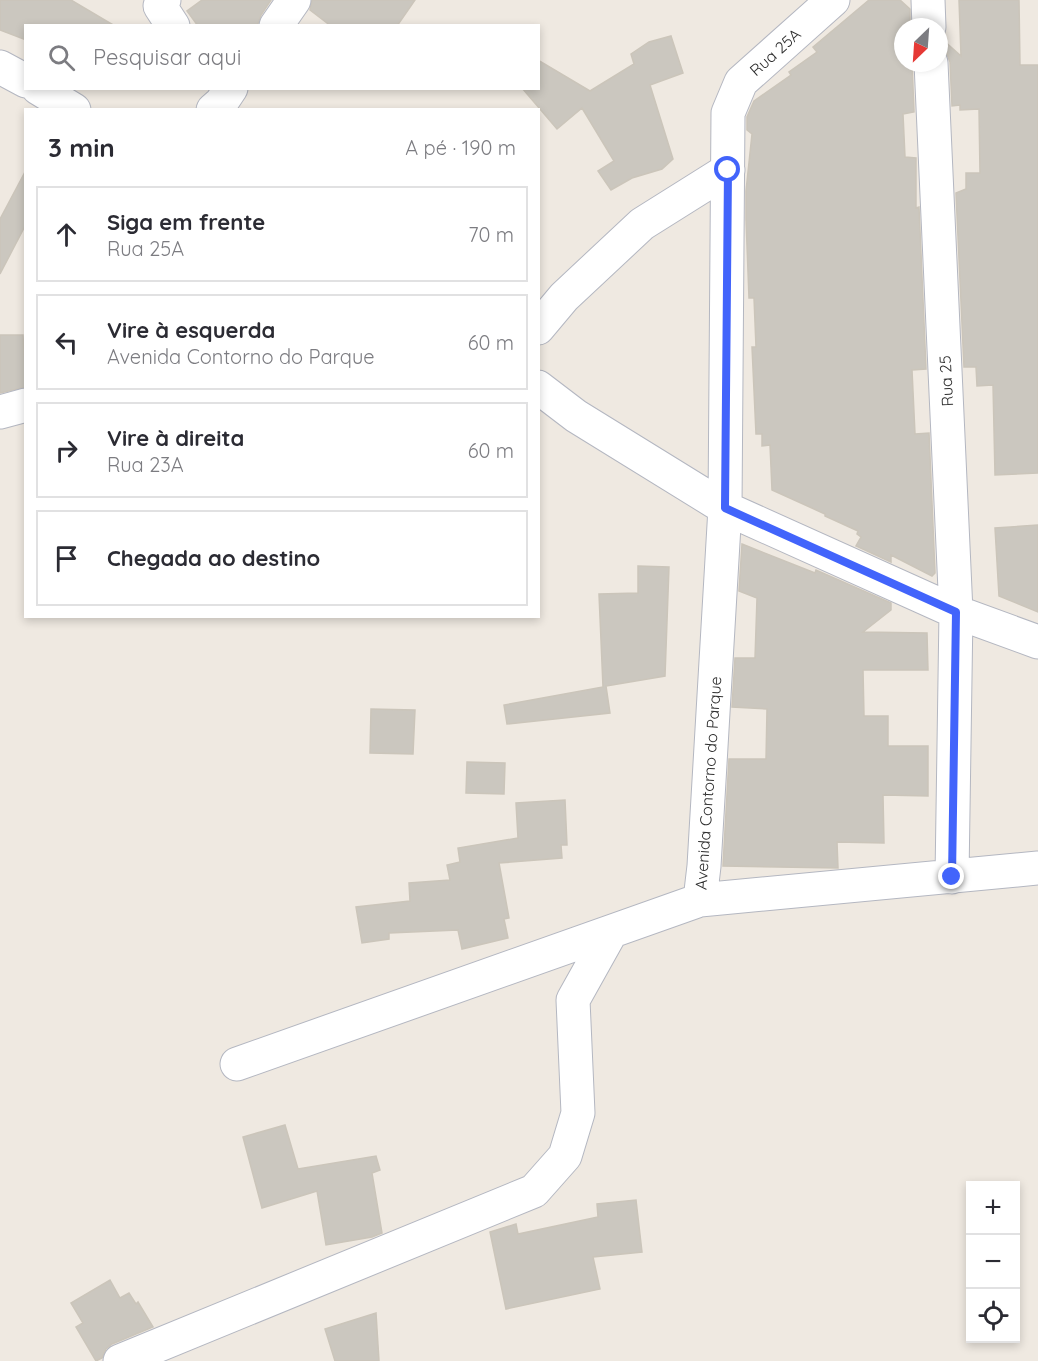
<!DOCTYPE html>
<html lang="pt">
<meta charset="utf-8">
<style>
:root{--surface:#fff;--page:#f2f2f3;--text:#2b2b33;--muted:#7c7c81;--line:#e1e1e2}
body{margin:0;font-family:Quicksand,sans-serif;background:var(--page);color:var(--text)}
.controls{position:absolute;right:18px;bottom:18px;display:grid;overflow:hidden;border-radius:0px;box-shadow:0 3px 9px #0003}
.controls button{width:54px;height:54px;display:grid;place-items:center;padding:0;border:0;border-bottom:2px solid var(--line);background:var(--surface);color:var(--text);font:30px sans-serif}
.compass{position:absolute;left:894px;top:18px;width:54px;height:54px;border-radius:50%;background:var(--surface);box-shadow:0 3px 9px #0003;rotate:205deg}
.stop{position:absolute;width:18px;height:18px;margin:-14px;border:4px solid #4264fb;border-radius:50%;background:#fff}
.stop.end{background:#4264fb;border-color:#fff;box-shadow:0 2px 6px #0008}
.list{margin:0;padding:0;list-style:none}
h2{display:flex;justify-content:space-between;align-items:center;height:78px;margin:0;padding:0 24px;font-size:26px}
h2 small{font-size:20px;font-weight:400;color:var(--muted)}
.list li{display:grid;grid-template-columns:39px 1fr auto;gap:18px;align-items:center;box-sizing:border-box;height:96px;margin:0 12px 12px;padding:0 12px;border:2px solid var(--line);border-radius:0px}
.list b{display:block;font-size:22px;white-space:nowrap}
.list p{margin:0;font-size:20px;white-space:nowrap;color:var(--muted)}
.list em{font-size:20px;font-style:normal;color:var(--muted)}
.icon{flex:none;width:33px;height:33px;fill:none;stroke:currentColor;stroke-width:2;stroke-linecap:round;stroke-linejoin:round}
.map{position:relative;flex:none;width:1038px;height:1361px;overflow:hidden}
.search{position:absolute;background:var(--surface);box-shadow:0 3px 9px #0003;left:24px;top:24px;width:516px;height:66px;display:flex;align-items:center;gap:15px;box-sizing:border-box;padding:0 21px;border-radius:0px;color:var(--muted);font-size:22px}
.panel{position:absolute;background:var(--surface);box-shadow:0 3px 9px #0003;left:24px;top:108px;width:516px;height:510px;border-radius:0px}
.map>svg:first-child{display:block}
</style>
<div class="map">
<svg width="1038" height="1361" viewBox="0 0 1038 1361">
<rect width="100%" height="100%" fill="#efe9e1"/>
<!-- building -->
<path fill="#cbc7bf" stroke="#cbc5ba" stroke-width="1.5" d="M 0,0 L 71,0 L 115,26 L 26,26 L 26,40 L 0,30 Z
M 202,0 L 271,0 L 261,15 L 257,26 L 198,26 L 187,11 Z
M 312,0 L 415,0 L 397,26 L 331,26 L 310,10 Z
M 869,0 L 900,0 L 910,9 L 910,27 L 903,27 L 903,63 L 912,63 L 914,112 L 903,114 L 905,157 L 916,158 L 916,208 L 919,207 L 926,369 L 912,370 L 915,434 L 929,433 L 935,573 L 932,576 L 891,555 L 891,562 L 856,546 L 861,537 L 857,534 L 858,531 L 825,516 L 825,514 L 772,490 L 770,445 L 762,446 L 762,434 L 756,434 L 752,347 L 756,347 L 754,298 L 749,298 L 746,219 L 746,191 L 752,134 L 747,130 L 747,117 L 754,101 L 791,75 L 789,72 L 817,52 L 813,47 Z
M 959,0 L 1019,0 L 1020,65 L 1038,65 L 1038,473 L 995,475 L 993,385 L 977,386 L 976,367 L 964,367 L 956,193 L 966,189 L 966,173 L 980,173 L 979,109 L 960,110 L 960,105 L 952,106 L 950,62 L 946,52 L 939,46 L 942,39 L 961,56 Z
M 671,36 L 683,73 L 650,85 L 673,159 L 662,169 L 632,178 L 611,190 L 598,171 L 614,161 L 582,108 L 557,129 L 522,88 L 538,88 L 538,60 L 590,91 L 634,64 L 631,54 L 649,42 Z
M 26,170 L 26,224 L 0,274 L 0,219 Z
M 0,335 L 23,335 L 26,387 L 0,393 Z
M 1038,525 L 1038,612 L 999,596 L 995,528 Z
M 742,544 L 815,573 L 816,570 L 891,603 L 891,610 L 863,632 L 927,633 L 928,670 L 863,670 L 864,716 L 888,716 L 888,746 L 928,746 L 928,796 L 883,795 L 884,843 L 837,842 L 838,868 L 723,866 L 729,759 L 766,759 L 767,709 L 732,707 L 735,658 L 755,658 L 757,598 L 739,591 Z
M 638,566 L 669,567 L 665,676 L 606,686 L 610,713 L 507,724 L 504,705 L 603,687 L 599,594 L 638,593 Z
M 371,709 L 415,710 L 413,754 L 370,753 Z
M 467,762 L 505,763 L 504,794 L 466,793 Z
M 565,800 L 567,845 L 561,845 L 562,858 L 499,863 L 509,918 L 504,919 L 508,938 L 462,949 L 458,930 L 389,933 L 389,939 L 362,943 L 356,907 L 410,901 L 409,883 L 450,880 L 447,865 L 460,862 L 458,848 L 518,838 L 516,803 Z
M 285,1125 L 298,1169 L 376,1156 L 380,1170 L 372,1173 L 382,1233 L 372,1237 L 326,1245 L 317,1191 L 262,1208 L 243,1137 Z
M 636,1200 L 642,1252 L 593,1257 L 600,1289 L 506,1309 L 490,1232 L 516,1224 L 518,1234 L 598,1217 L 597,1204 Z
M 110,1280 L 120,1298 L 129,1293 L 136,1304 L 138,1302 L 153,1327 L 112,1344 L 106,1349 L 102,1358 L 96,1361 L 76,1327 L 83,1323 L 71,1303 Z
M 376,1313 L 379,1361 L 335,1361 L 325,1329 Z"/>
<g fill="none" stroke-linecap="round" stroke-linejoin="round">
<defs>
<path id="minor" d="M 164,0 L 160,6 L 173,26
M 833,0 L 741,82 L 728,113 L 725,508 L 704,866 L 700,900 L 1038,868
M 928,0 L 929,27
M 276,26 L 294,0
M 931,63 L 956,612 L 952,877
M 0,67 L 26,81
M 38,88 L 74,110
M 213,110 L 221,103 L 231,88
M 538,328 L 564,297 L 642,224 L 728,170
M 538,387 L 576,416 L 725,508 L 956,612 L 1038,642
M 0,412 L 26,405
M 237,1064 L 700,900
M 120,1361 L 534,1191 L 565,1156 L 578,1113 L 573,1000 L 611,932"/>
</defs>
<!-- minor casing -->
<use href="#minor" stroke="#b4b7c1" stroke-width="35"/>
<!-- minor -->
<use href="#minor" stroke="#fff" stroke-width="33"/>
</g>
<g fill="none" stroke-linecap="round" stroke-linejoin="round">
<!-- route -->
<path stroke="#4264fb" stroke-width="8" d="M 728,170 L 725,508 L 956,612 L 952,877"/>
</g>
<g text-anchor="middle" stroke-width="4.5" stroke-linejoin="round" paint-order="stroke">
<!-- street labels -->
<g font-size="16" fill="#2e2e2e" stroke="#fff">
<text transform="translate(775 52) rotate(-42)" y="6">Rua 25A</text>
<text transform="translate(946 381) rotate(-93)" y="6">Rua 25</text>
<text transform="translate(708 783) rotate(-86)" y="6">Avenida Contorno do Parque</text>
</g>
</g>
</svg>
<div class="controls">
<button>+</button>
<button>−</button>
<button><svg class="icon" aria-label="locate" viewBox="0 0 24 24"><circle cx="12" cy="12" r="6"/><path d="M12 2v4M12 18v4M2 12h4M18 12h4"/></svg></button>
</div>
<svg class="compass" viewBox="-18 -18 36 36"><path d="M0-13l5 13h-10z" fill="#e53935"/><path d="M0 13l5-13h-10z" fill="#7c7c81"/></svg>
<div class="stop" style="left:728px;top:170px"></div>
<div class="stop end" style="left:952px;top:877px"></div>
<div class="search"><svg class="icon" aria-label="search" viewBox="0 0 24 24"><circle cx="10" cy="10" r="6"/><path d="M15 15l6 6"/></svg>Pesquisar aqui</div>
<section class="panel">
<h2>3 min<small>A pé · 190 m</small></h2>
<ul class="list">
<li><svg class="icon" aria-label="ahead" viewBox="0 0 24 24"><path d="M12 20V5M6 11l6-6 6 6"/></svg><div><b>Siga em frente</b><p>Rua 25A</p></div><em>70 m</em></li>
<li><svg class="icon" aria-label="left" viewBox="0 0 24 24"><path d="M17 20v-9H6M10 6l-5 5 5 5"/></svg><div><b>Vire à esquerda</b><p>Avenida Contorno do Parque</p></div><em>60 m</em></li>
<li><svg class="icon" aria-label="right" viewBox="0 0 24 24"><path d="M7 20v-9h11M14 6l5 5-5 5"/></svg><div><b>Vire à direita</b><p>Rua 23A</p></div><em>60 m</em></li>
<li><svg class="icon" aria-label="arrive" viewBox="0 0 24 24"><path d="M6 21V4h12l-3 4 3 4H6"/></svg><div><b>Chegada ao destino</b></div></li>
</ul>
</section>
</div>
